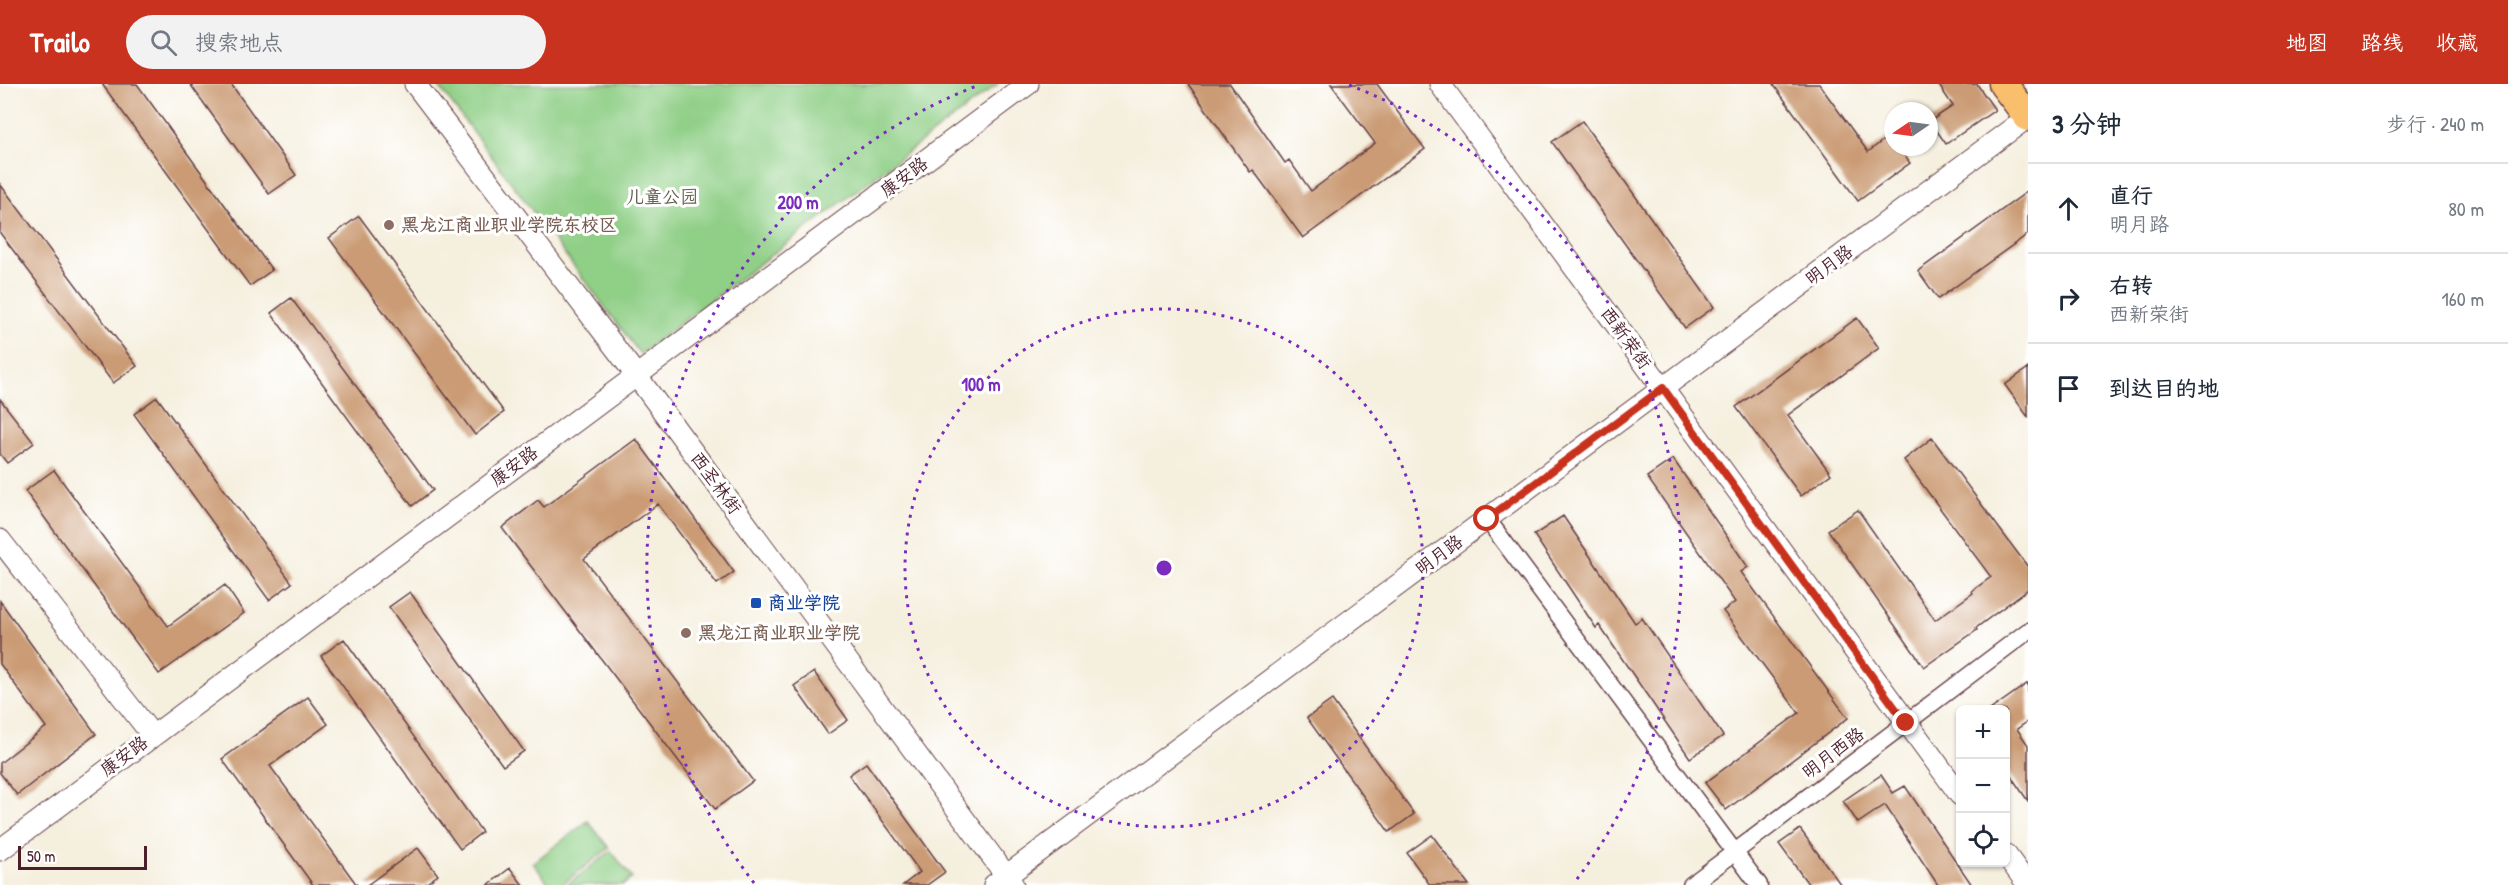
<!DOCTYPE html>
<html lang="zh">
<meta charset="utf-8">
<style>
:root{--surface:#fff;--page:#f2f2f3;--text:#1f2937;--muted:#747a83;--line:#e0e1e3;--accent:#c8321e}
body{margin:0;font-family:"Patrick Hand","LXGW WenKai TC",sans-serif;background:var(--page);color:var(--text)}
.controls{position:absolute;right:18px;bottom:18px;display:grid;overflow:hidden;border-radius:9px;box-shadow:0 2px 4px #0004}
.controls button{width:54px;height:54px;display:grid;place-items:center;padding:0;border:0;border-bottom:2px solid var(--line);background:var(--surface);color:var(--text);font:30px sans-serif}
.compass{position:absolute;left:1884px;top:18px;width:54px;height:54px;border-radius:50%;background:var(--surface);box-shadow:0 2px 4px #0004;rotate:257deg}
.scale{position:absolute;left:18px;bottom:15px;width:129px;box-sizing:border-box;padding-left:6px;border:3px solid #4a1f2b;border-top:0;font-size:16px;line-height:21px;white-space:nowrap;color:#4a1f2b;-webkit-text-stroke:4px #fff;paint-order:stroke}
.stop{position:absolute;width:18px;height:18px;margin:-14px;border:4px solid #c8321e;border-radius:50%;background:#fff}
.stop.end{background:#c8321e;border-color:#fff;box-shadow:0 2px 6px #0008}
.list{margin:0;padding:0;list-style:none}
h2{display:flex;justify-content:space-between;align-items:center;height:78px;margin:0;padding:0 24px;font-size:26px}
h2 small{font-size:20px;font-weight:400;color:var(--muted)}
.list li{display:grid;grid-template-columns:39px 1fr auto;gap:18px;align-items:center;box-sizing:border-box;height:90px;padding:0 24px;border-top:2px solid var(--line)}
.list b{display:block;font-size:22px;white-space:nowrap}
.list p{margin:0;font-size:20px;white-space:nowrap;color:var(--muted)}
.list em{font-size:20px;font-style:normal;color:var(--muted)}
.icon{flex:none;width:33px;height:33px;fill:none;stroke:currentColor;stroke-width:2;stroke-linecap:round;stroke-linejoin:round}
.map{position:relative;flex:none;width:2028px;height:801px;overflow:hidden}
header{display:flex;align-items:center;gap:36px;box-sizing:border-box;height:84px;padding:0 30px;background:var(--accent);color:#fff}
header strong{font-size:28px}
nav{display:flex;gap:33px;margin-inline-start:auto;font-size:21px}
.search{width:420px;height:54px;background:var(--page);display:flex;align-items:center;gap:15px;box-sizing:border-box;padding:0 21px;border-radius:33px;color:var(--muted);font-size:22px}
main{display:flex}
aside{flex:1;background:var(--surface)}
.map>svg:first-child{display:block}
</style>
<header>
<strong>Trailo</strong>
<div class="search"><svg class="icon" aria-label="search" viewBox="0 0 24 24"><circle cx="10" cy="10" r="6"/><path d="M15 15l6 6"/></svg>搜索地点</div>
<nav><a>地图</a><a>路线</a><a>收藏</a></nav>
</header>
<main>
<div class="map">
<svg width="2028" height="801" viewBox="0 0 2028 801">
<rect width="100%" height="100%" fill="#fff"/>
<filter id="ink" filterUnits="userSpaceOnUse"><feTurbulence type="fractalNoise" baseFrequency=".0167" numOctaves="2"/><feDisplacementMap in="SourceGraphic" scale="12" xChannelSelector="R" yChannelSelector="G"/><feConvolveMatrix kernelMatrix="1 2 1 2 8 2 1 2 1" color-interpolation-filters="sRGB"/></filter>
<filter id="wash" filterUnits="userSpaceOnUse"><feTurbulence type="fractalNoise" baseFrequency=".008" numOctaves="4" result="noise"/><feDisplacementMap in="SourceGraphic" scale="24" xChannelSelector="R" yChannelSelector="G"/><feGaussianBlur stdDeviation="1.35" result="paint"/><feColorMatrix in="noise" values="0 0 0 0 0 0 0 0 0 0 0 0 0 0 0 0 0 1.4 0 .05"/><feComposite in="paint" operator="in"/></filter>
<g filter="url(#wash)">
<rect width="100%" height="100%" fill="#f5efde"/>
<!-- green -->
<path fill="#8fcf86" stroke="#6c7758" stroke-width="1.5" d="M 437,0 L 998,0 L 640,270 Z
M 588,737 L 609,764 L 561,801 L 550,801 L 533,779 Z
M 611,767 L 632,794 L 623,801 L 567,801 Z"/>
<g id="blocks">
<!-- building -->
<path fill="#cb9b74" d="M 102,0 L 137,0 L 272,186 L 250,202 Z
M 190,0 L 231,0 L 296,91 L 269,110 Z
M 1188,0 L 1230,0 L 1285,79 L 1289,76 L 1311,107 L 1375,59 L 1331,0 L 1377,0 L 1425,65 L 1303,154 L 1253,86 L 1250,88 Z
M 1773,0 L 1819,0 L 1868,68 L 1890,51 L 1893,55 L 1893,63 L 1898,63 L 1910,79 L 1858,117 Z
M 1938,0 L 1977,0 L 1995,26 L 1946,60 L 1930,37 L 1953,22 Z
M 1582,37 L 1714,223 L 1685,244 L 1552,58 Z
M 0,100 L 137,282 L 113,299 L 0,149 Z
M 2028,107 L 2028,150 L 1938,215 L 1918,187 Z
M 359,132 L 504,328 L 475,351 L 329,154 Z
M 291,214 L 433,406 L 412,422 L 271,229 Z
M 1857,234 L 1879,264 L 1788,331 L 1831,390 L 1801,412 L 1736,323 Z
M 2028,284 L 2028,333 L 2005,301 Z
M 157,313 L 292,499 L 269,516 L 134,330 Z
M 0,315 L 34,359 L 7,379 L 0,370 Z
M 1932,354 L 2028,483 L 2028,505 L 1976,544 L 1977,546 L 1924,583 L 1828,446 L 1858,426 L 1935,536 L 1973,509 L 1972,507 L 1991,493 L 1904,376 Z
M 636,355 L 734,488 L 717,500 L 658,420 L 584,475 L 753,697 L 715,725 L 502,444 L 538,416 L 544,423 Z
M 1673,375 L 1748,483 L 1741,488 L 1848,634 L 1726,726 L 1705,699 L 1799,629 L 1723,527 L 1735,518 L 1647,393 Z
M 54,386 L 168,542 L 225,501 L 244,529 L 159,590 L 25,407 Z
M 1563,432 L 1635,539 L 1642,534 L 1723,652 L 1690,674 L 1599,541 L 1596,544 L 1534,451 Z
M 410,508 L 524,667 L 503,682 L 389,523 Z
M 0,517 L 96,650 L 17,711 L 0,689 L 0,679 L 46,643 L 0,580 Z
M 344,555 L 482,748 L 460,765 L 321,572 Z
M 814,588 L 848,636 L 828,650 L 794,602 Z
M 2028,599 L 2028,637 L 2017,645 L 2028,661 L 2028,717 L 2006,685 L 2006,626 L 1990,626 Z
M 308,613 L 328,640 L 270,682 L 357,801 L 313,801 L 222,675 Z
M 1332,616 L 1414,730 L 1389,748 L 1307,634 Z
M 866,679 L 945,788 L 927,801 L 903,801 L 920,788 L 849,691 Z
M 1881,691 L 1893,709 L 1905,702 L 1972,801 L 1938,801 L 1885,721 L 1858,739 L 1843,717 Z
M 1800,745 L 1841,801 L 1809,801 L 1779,760 Z
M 1432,751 L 1469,801 L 1430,801 L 1407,769 Z
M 418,764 L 438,791 L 424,801 L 367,801 Z
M 510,784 L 523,801 L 488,801 Z"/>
</g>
</g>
<g filter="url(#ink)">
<use href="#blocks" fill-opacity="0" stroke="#643e46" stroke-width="1.5"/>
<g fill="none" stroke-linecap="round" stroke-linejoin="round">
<defs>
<path id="minor" d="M 1487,435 L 1759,801
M 1691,801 L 2028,547"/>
<path id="tertiary" d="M 415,0 L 636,291 L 1013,801
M 1440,0 L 1960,711
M 0,456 L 152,651
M 0,766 L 1028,0
M 2006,771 L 2028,801
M 994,801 L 2028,33"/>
<path id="trunk" d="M 2003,0 L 2028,33"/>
</defs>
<!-- minor casing -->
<use href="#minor" stroke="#643e46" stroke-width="19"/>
<!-- tertiary casing -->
<use href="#tertiary" stroke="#643e46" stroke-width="23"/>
<!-- trunk casing -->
<use href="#trunk" stroke="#643e46" stroke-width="31"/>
<!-- minor -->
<use href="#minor" stroke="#fff" stroke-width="16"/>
<!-- tertiary -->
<use href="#tertiary" stroke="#fff" stroke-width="21"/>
<!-- trunk -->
<use href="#trunk" stroke="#f9bf6d" stroke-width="28"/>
</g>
</g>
<g fill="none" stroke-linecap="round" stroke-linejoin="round" filter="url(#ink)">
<!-- route -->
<path stroke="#c8321e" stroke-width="8" d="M 1487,435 L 1663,304 L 1906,639"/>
</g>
<!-- distance rings -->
<g fill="none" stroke="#7b2cbf" stroke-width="3" stroke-dasharray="3 6">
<circle cx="1164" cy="484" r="259"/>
<path d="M754 799A517 517 0 0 1 979 1M1349 1A517 517 0 0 1 1574 799"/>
</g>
<!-- markers -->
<g fill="#8d6e63" stroke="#fff" stroke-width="2">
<circle cx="389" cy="141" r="6"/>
<circle cx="686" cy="549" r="6"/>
</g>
<rect fill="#1a4fb4" stroke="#fff" stroke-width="2" x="750" y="513" width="12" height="12" rx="3"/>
<g text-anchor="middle" stroke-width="6" stroke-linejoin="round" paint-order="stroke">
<!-- street labels -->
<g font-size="18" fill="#4a1f2b" stroke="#fff">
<text transform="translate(904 93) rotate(-37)" y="6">康安路</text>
<text transform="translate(1829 181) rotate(-37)" y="6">明月路</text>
<text transform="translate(1626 254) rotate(54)" y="6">西新荣街</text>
<text transform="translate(514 382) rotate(-37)" y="6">康安路</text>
<text transform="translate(716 399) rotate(54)" y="6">西圣林街</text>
<text transform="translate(1439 471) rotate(-37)" y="6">明月路</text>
<text transform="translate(1833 669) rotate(-37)" y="6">明月西路</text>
<text transform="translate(124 672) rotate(-37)" y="6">康安路</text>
</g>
<!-- park labels -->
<g font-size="18" fill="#625d4b" stroke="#fff">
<text x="662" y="119">儿童公园</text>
</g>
<!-- education labels -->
<g font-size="18" font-weight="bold" fill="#785e54" stroke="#fff" text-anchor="start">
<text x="401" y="147">黑龙江商业职业学院东校区</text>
<text x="698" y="555">黑龙江商业职业学院</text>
</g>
<!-- transit labels -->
<g font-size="18" font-weight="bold" fill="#164399" stroke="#fff" text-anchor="start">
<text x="768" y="525">商业学院</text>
</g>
</g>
<circle cx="1164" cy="484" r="9" fill="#7b2cbf" stroke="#fff" stroke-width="3"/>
<g font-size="18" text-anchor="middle" font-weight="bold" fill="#7b2cbf" stroke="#fff" stroke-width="6" stroke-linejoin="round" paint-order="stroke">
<text x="798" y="125">200 m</text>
<text x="981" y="307">100 m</text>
</g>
</svg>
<div class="controls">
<button>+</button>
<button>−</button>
<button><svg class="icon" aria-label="locate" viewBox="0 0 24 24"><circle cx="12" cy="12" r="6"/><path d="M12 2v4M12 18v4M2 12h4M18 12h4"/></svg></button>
</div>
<svg class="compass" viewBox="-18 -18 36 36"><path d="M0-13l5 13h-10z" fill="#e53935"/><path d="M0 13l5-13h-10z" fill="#747a83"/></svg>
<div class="scale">50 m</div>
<div class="stop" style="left:1487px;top:435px"></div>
<div class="stop end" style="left:1906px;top:639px"></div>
</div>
<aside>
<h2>3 分钟<small>步行 · 240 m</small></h2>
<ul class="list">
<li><svg class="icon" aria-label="ahead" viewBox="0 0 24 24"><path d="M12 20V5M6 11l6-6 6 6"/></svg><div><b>直行</b><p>明月路</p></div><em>80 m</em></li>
<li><svg class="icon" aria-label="right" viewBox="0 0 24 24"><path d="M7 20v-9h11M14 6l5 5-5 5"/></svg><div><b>右转</b><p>西新荣街</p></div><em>160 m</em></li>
<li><svg class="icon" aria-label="arrive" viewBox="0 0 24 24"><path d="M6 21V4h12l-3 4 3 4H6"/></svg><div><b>到达目的地</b></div></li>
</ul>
</aside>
</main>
